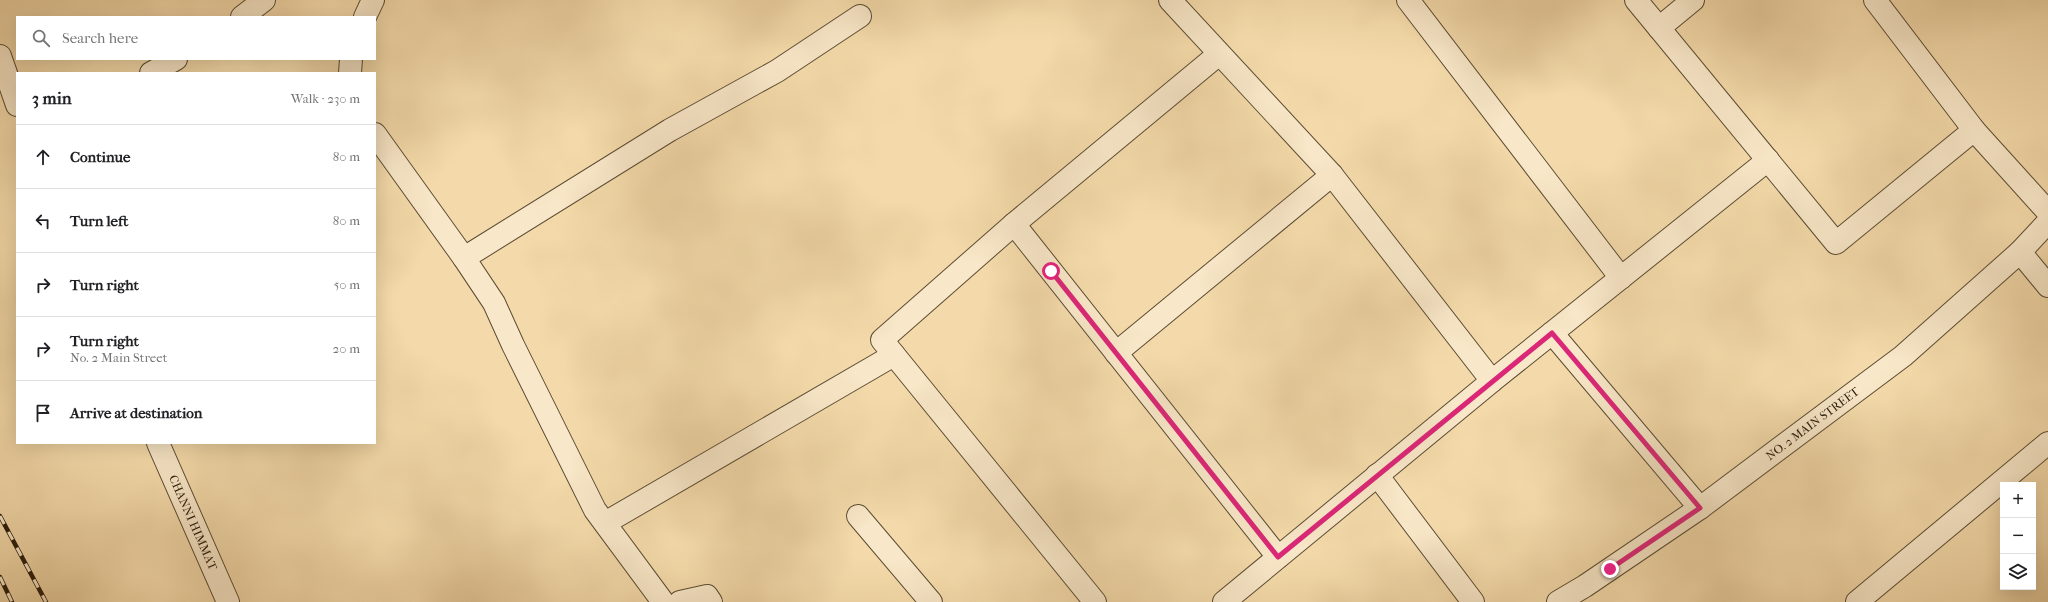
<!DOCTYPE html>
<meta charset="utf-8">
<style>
:root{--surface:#fff;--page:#f2f2f2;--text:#202124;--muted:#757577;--line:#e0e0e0}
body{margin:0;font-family:"IM FELL French Canon",serif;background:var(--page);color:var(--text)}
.controls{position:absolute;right:12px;bottom:12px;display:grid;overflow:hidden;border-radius:0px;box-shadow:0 4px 16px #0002}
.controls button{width:36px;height:36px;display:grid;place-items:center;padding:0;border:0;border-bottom:1px solid var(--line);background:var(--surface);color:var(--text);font:20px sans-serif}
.stop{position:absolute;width:12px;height:12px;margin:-9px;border:3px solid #db2777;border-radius:50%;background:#fff}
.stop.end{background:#db2777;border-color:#fff;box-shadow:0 1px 4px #0008}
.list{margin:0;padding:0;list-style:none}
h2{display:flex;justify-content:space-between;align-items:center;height:52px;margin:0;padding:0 16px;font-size:17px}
h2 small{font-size:13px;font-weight:400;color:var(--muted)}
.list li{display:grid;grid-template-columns:26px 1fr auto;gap:12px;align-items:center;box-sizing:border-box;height:64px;padding:0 16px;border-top:1px solid var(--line)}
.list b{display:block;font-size:15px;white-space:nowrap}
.list p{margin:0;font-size:13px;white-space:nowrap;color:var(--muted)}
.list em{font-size:13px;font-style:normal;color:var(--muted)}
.icon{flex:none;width:22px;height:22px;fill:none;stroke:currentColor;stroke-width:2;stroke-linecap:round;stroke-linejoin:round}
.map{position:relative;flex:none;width:2048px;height:602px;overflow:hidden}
.search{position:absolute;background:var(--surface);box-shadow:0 4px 16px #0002;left:16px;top:16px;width:360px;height:44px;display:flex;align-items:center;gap:10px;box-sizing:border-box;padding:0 14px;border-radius:0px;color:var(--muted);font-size:15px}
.panel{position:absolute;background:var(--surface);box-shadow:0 4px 16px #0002;left:16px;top:72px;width:360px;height:372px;border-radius:0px}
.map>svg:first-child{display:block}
</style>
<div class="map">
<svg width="2048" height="602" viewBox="0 0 2048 602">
<rect width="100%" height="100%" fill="#f4daaa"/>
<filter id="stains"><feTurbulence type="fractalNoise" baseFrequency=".005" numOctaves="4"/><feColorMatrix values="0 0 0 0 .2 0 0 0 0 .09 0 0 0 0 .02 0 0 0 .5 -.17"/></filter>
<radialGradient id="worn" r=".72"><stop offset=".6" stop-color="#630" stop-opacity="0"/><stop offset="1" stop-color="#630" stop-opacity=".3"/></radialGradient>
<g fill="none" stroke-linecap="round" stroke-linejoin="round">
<defs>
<g id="minor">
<path d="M 1170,0 L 1332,175 L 1492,381 L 1224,602"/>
<path d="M 1408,0 L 1621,278"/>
<path d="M 1636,0 L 1836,243 L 1974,130 L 2048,212"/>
<path d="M 1875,0 L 1974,130"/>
<path d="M 242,17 L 264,0"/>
<path d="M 365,17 L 373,0"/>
<path d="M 1659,28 L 1693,0"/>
<path d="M 0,56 L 17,105"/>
<path d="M 151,73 L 176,59"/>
<path d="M 350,73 L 351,59"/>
<path d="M 375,134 L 464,258 L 494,303 L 513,345 L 595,510 L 663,602"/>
<path d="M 1014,224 L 1278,557"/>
<path d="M 2020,252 L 2048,286"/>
<path d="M 464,258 L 670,130 L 777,71 L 860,16"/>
<path d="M 1552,333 L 1700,508"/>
<path d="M 1116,353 L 1332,175"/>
<path d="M 1492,381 L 1768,160"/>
<path id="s1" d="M 158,443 L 228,602"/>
<path d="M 1377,475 L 1473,602"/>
<path d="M 858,516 L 931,602"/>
<path d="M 605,523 L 894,355"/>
<path d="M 680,602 L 707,596 L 711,602"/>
<path d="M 1095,602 L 882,340 L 1014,224 L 1219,54"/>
<path id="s2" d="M 1558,602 L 1585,586 L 1700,508 L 1903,356 L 2020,252 L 2048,222"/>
<path d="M 1857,602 L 2048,443"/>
</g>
</defs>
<!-- minor casing -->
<use href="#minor" stroke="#5c4c34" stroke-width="24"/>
<!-- minor -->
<use href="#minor" stroke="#f8e7c8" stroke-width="22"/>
<defs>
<path id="rail" d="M 0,516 L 46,602
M 0,577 L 12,602"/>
</defs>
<!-- rail casing -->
<use href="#rail" stroke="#291c0c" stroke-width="4.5"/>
<!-- rail -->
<use href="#rail" stroke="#f8e7c8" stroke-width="3" stroke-dasharray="9" stroke-linecap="butt"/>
</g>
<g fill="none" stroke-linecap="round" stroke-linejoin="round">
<!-- route -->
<path stroke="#db2777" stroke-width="5" d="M 1051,271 L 1278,557 L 1552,333 L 1700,508 L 1610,569"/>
</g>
<g text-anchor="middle" stroke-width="3" stroke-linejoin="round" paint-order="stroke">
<!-- street labels -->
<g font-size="12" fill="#291c0c" stroke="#f8e7c8">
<text dy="4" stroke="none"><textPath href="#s2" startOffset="311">NO. 2 MAIN STREET</textPath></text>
<text dy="4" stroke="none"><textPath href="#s1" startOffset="87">CHANNI HIMMAT</textPath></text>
</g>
</g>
<rect width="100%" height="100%" filter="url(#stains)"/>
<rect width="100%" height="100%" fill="url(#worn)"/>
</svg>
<div class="controls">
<button>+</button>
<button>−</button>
<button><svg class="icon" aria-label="layers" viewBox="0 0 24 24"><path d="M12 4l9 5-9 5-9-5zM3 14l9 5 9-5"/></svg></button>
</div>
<div class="stop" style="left:1051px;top:271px"></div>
<div class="stop end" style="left:1610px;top:569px"></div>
<div class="search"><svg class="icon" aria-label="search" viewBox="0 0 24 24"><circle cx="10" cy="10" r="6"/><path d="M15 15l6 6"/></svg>Search here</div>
<section class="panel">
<h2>3 min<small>Walk · 230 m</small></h2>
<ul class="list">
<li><svg class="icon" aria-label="ahead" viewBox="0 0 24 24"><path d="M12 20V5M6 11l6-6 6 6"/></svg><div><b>Continue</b></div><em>80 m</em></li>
<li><svg class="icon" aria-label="left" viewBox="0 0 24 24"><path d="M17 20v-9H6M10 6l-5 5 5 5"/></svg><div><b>Turn left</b></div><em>80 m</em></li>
<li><svg class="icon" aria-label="right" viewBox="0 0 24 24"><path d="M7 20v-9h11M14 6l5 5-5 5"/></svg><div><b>Turn right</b></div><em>50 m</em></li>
<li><svg class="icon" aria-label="right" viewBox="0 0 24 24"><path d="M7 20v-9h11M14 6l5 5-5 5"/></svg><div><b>Turn right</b><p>No. 2 Main Street</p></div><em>20 m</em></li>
<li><svg class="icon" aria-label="arrive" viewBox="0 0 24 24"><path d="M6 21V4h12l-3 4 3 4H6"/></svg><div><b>Arrive at destination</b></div></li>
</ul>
</section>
</div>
